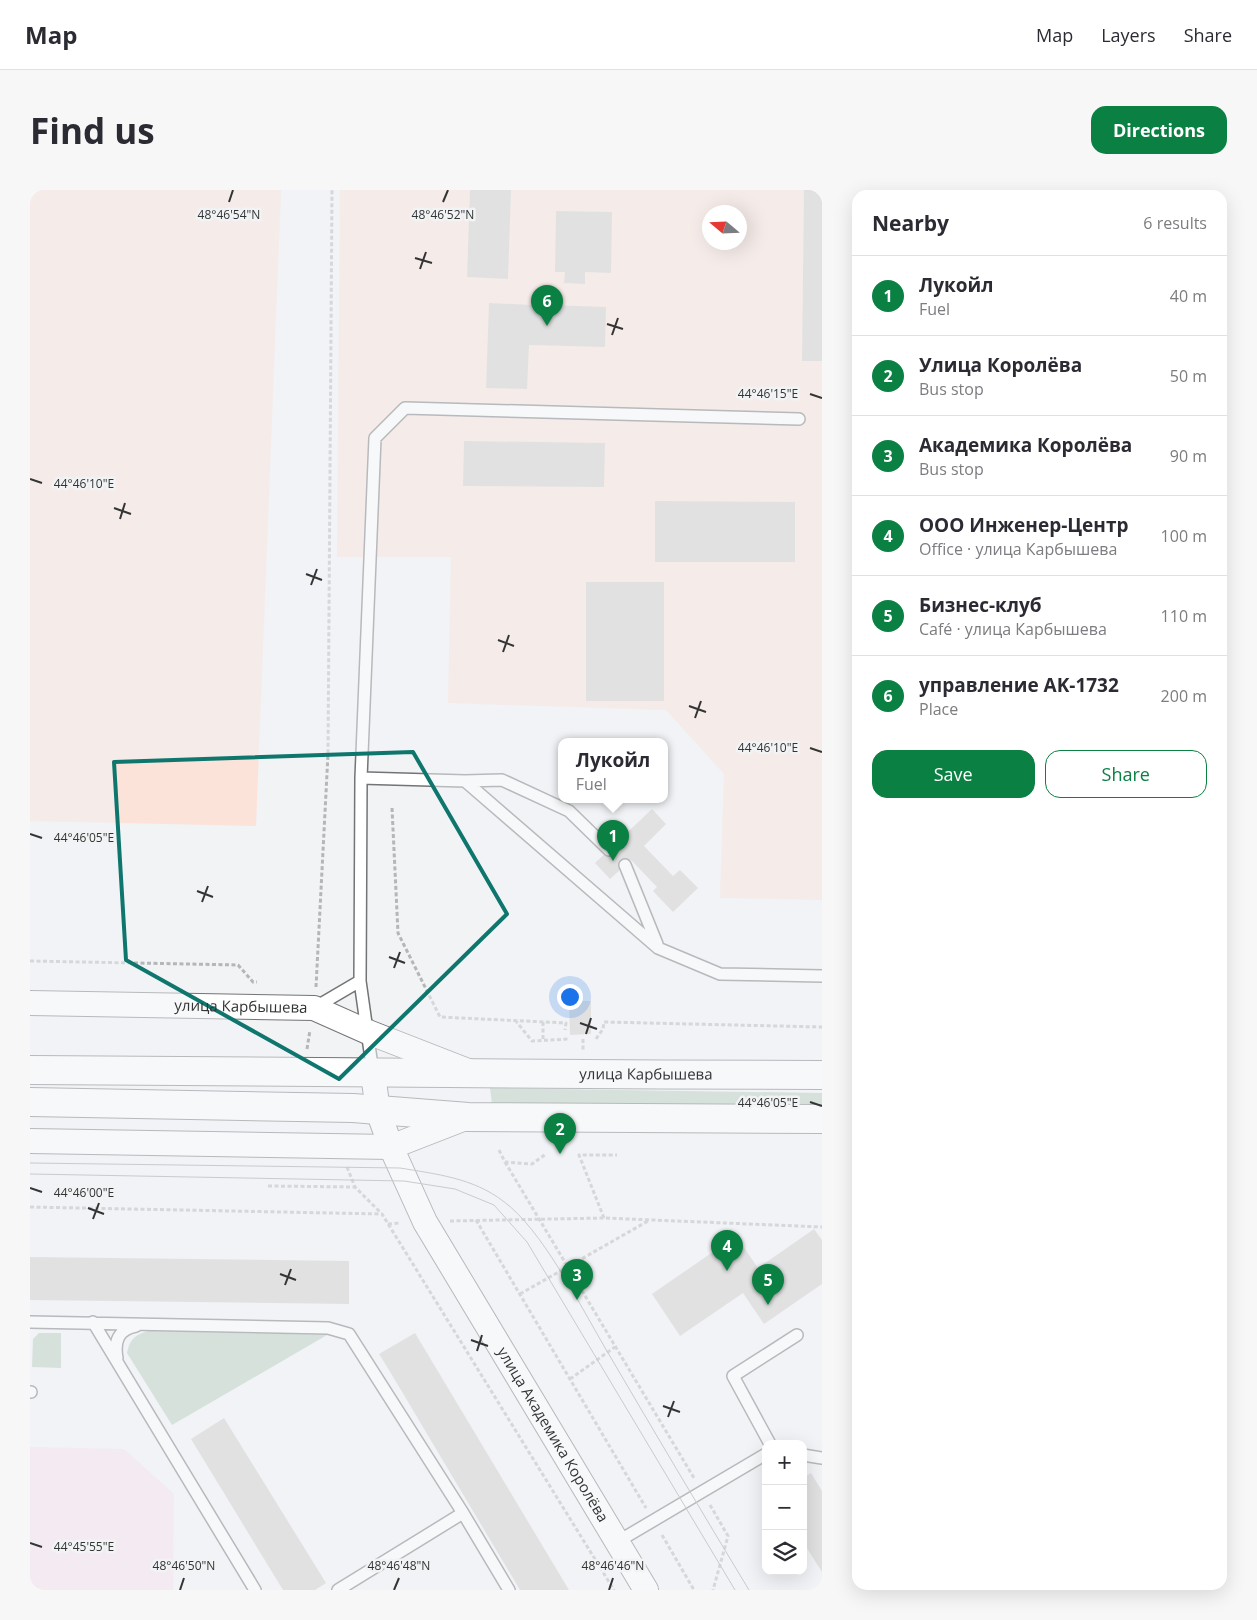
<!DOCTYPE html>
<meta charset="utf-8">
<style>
:root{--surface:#fff;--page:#f7f7f7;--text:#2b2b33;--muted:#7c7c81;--line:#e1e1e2;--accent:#0b8043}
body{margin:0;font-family:"Open Sans",sans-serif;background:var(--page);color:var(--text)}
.controls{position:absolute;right:15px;bottom:15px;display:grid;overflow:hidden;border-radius:10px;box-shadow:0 5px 20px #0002}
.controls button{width:45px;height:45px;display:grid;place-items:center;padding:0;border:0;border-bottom:1px solid var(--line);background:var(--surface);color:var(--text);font:25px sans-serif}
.compass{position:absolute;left:672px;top:15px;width:45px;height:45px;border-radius:50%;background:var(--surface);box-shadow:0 5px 20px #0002;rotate:289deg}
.you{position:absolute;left:539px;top:806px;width:18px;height:18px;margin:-12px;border:4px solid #fff;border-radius:50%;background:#1a73e8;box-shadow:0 0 0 8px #1a73e833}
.badge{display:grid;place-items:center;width:32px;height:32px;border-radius:50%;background:var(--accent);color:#fff;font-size:16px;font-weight:700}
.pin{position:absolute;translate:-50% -41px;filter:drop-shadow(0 1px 2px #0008)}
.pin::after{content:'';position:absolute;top:26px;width:18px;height:15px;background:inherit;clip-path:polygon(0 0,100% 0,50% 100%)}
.popup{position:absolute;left:528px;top:548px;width:110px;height:65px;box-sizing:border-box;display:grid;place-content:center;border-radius:10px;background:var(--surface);filter:drop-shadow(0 1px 4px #0005);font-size:16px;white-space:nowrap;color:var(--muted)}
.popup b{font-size:19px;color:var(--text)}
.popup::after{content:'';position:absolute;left:50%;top:100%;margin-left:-10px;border:10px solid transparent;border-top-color:var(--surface)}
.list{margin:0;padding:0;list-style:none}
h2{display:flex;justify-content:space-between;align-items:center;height:65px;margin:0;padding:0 20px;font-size:21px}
h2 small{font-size:16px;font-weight:400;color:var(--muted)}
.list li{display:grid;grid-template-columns:32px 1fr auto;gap:15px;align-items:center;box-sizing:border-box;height:80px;padding:0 20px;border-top:1px solid var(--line)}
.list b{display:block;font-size:19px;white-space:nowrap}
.list p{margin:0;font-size:16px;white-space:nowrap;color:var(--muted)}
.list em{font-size:16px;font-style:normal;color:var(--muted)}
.actions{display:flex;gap:10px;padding:15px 20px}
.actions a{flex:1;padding:11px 0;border:1px solid var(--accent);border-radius:15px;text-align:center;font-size:18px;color:var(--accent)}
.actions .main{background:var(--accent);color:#fff}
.icon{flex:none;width:28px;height:28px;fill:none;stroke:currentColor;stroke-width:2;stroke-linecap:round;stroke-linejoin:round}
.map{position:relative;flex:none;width:792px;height:1400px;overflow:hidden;border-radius:15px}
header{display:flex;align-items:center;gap:30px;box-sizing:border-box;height:70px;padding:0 25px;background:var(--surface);border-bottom:1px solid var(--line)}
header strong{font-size:24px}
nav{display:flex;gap:28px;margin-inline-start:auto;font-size:18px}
.intro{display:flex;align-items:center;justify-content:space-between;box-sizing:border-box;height:120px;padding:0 30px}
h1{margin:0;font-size:35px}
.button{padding:12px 22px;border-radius:15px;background:var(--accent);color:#fff;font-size:18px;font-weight:700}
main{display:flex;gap:30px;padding:0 30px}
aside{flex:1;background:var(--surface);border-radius:15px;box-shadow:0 5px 20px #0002}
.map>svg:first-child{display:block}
</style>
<header>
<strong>Map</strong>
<nav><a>Map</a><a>Layers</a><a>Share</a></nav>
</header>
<div class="intro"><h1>Find us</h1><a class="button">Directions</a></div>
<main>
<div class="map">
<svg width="792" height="1400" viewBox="0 0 792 1400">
<rect width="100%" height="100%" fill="#f1f3f5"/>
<!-- industrial -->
<path fill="#fbe3d9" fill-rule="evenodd" d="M 0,0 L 251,0 L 226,636 L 0,631 Z
M 310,0 L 792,0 L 792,710 L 690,708 L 694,584 L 636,520 L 418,513 L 421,367 L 307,367 ZM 680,22 L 710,22 L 710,52 L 680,52 Z"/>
<!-- education -->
<path fill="#f9e1ed" d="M 0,1257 L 94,1259 L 144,1304 L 143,1400 L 0,1400 Z"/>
<!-- green -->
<path fill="#b6cdbb" d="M 460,898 L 792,903 L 792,917 L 462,914 Z
M 118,1141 L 297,1145 L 142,1235 L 97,1163 C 100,1149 105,1145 118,1141 Z
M 9,1143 L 31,1143 L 31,1178 L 2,1177 L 3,1149 Z"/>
<!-- building -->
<path fill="#cfcdcb" d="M 440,0 L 481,0 L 478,89 L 437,87 Z
M 774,0 L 792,0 L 792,171 L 772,171 Z
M 526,21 L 582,22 L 581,83 L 555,82 L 555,94 L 534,93 L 535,82 L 525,82 Z
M 503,106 L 519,106 L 519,115 L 576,117 L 575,157 L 499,155 L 497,199 L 456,198 L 459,113 L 503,115 Z
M 434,251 L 575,253 L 574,297 L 433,296 Z
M 625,311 L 765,312 L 765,372 L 625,372 Z
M 556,392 L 634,392 L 634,511 L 556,511 Z
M 622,619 L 636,634 L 614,656 L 643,686 L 650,680 L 668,698 L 643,722 L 623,701 L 627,697 L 601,670 L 580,689 L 565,673 Z
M 539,811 L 561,811 L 561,844 L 540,845 Z
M 784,1039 L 792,1050 L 792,1094 L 734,1134 L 713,1103 L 650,1146 L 622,1104 L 706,1046 L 728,1078 Z
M 0,1067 L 319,1071 L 319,1114 L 0,1110 Z
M 385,1143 L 539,1400 L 490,1400 L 359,1180 L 349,1164 Z
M 194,1228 L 296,1393 L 285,1400 L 253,1400 L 161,1249 Z
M 781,1283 L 792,1301 L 792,1382 L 773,1352 L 773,1288 Z"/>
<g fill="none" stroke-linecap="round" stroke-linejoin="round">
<defs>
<path id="service" d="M 331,588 L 435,591 L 628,758 L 690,784 L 792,786
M 435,591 L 472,590 L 539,621 L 579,660
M 595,675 L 627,754
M 284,818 L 330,791
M 343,883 L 330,791 L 331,588 L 345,248 L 375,218 L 769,229
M 0,1132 L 298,1138 L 319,1144 L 433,1323 L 479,1400
M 63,1132 L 225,1400
M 87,1168 C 84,1152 88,1139 106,1136
M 0,1202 L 1,1202
M 740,1254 L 703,1186 L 767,1145
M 773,1265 L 792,1268
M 587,1352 L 736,1264
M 308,1400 L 433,1323"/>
<g id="minor">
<path id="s1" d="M 0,813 L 284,818 L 338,842 L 438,881"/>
<path id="s2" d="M 343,884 L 348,921 L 361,957 L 395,1032 L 616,1400"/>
<path d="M 0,951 L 361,957 L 438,927"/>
</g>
<g id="tertiary">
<path id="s3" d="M 0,880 C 264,884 528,884 792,885"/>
<path d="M 0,912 L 323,918 L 438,927 L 792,929"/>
</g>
</defs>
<!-- service casing -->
<use href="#service" stroke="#727475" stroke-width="14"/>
<!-- minor casing -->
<use href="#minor" stroke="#727475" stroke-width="26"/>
<!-- tertiary casing -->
<use href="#tertiary" stroke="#727475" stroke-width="30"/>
<!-- path -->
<path stroke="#b4b6b7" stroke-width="3" stroke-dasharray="4 2.5" stroke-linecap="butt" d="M 362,618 L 368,743 L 410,827 L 536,833 L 535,840
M 0,771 L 208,775 L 223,792 L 227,792
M 286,797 L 298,564 L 302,0
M 485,830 L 502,851 L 539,849
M 513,832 L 513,850
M 553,849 L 553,861
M 566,849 L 573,839 L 574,832 L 792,837
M 277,859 L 280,840
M 530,952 L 530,964
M 469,960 L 475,972 L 502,974 L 516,964
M 475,972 L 664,1288
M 317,977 L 325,997 L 351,1023
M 238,996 L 325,997
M 0,1017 L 352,1024 L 584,1400
M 574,1028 L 549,965 L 587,965
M 446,1030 L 616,1318
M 420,1031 L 574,1028 L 792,1037
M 358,1034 L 370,1033
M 490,1104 L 618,1031
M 540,1189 L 585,1157
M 680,1315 L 698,1346 L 683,1400
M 632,1345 L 664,1400"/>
<!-- service -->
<use href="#service" stroke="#fff" stroke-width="11"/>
<!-- minor -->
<use href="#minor" stroke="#fff" stroke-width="24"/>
<!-- tertiary -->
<use href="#tertiary" stroke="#fff" stroke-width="28"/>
<!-- tram -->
<path stroke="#999a9b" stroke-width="1" d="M 0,973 L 370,978 C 406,984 443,988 473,1011 C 511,1038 550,1115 574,1156 C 622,1238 670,1319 719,1400
M 0,984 L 374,991 L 425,999 L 464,1015 L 497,1052 L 705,1400"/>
</g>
<!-- marked area -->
<path d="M0 0H792V1400H0ZM 383,562 L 477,724 L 309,889 L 96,770 L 84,572 Z" fill="#f1f3f5" fill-opacity=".55" fill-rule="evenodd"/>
<path fill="none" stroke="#0f766e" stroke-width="4" stroke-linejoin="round" d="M 383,562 L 477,724 L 309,889 L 96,770 L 84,572 Z"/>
<!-- ticks -->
<path fill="none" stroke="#333434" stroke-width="2" d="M 199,12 L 203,0M 413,12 L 418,0M 385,68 L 402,73M 390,79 L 396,62M 577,134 L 593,139M 582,145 L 588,128M 780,204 L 792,208M 0,289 L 12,293M 84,318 L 101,324M 90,329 L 95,313M 276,384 L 292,390M 281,395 L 287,379M 468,450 L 484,456M 473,462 L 479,445M 659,516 L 676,522M 665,528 L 671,511M 780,558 L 792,562M 0,644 L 12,648M 167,701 L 183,707M 172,712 L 178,696M 359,767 L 375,773M 364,778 L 370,762M 550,833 L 567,839M 556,844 L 561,828M 780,912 L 792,916M 0,998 L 12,1002M 58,1018 L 74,1024M 63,1029 L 69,1013M 250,1084 L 266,1090M 255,1095 L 261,1079M 441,1150 L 458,1156M 447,1161 L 452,1145M 633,1216 L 650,1222M 638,1227 L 644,1211M 0,1353 L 12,1357M 150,1400 L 154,1388M 364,1400 L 369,1388M 579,1400 L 583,1388"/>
<g text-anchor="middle" stroke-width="5" stroke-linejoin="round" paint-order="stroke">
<!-- street labels -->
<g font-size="15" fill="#333434" stroke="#f1f3f5">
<text dy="5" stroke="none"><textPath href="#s1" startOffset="211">улица Карбышева</textPath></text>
<text dy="5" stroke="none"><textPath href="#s3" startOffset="616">улица Карбышева</textPath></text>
<text dy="5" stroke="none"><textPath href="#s2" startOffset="406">улица Академика Королёва</textPath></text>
</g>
</g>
<g font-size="12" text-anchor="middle" fill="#333434" stroke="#f1f3f5" stroke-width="5" stroke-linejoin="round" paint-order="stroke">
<text x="199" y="29">48°46'54"N</text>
<text x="413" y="29">48°46'52"N</text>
<text x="738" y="208">44°46'15"E</text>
<text x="54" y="298">44°46'10"E</text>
<text x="738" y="562">44°46'10"E</text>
<text x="54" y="652">44°46'05"E</text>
<text x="738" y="917">44°46'05"E</text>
<text x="54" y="1007">44°46'00"E</text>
<text x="54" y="1361">44°45'55"E</text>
<text x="154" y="1380">48°46'50"N</text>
<text x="369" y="1380">48°46'48"N</text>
<text x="583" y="1380">48°46'46"N</text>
</g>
</svg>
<div class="controls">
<button>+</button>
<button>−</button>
<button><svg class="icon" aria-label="layers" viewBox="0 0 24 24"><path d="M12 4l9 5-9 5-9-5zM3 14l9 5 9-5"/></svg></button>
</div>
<svg class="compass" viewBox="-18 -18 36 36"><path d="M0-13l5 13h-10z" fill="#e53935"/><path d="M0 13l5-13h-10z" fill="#7c7c81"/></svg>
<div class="you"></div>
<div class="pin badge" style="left:583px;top:671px">1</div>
<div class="popup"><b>Лукойл</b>Fuel</div>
<div class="pin badge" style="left:530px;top:964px">2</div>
<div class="pin badge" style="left:547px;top:1110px">3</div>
<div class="pin badge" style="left:697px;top:1081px">4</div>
<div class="pin badge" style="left:738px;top:1115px">5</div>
<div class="pin badge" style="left:517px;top:136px">6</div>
</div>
<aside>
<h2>Nearby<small>6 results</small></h2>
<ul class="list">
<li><span class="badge">1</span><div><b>Лукойл</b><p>Fuel</p></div><em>40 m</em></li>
<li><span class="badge">2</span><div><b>Улица Королёва</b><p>Bus stop</p></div><em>50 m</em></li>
<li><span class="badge">3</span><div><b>Академика Королёва</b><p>Bus stop</p></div><em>90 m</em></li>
<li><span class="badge">4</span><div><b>ООО Инженер-Центр</b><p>Office · улица Карбышева</p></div><em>100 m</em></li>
<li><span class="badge">5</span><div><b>Бизнес-клуб</b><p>Café · улица Карбышева</p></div><em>110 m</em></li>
<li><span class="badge">6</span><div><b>управление AK-1732</b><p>Place</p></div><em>200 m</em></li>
</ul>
<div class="actions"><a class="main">Save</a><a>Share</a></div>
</aside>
</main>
